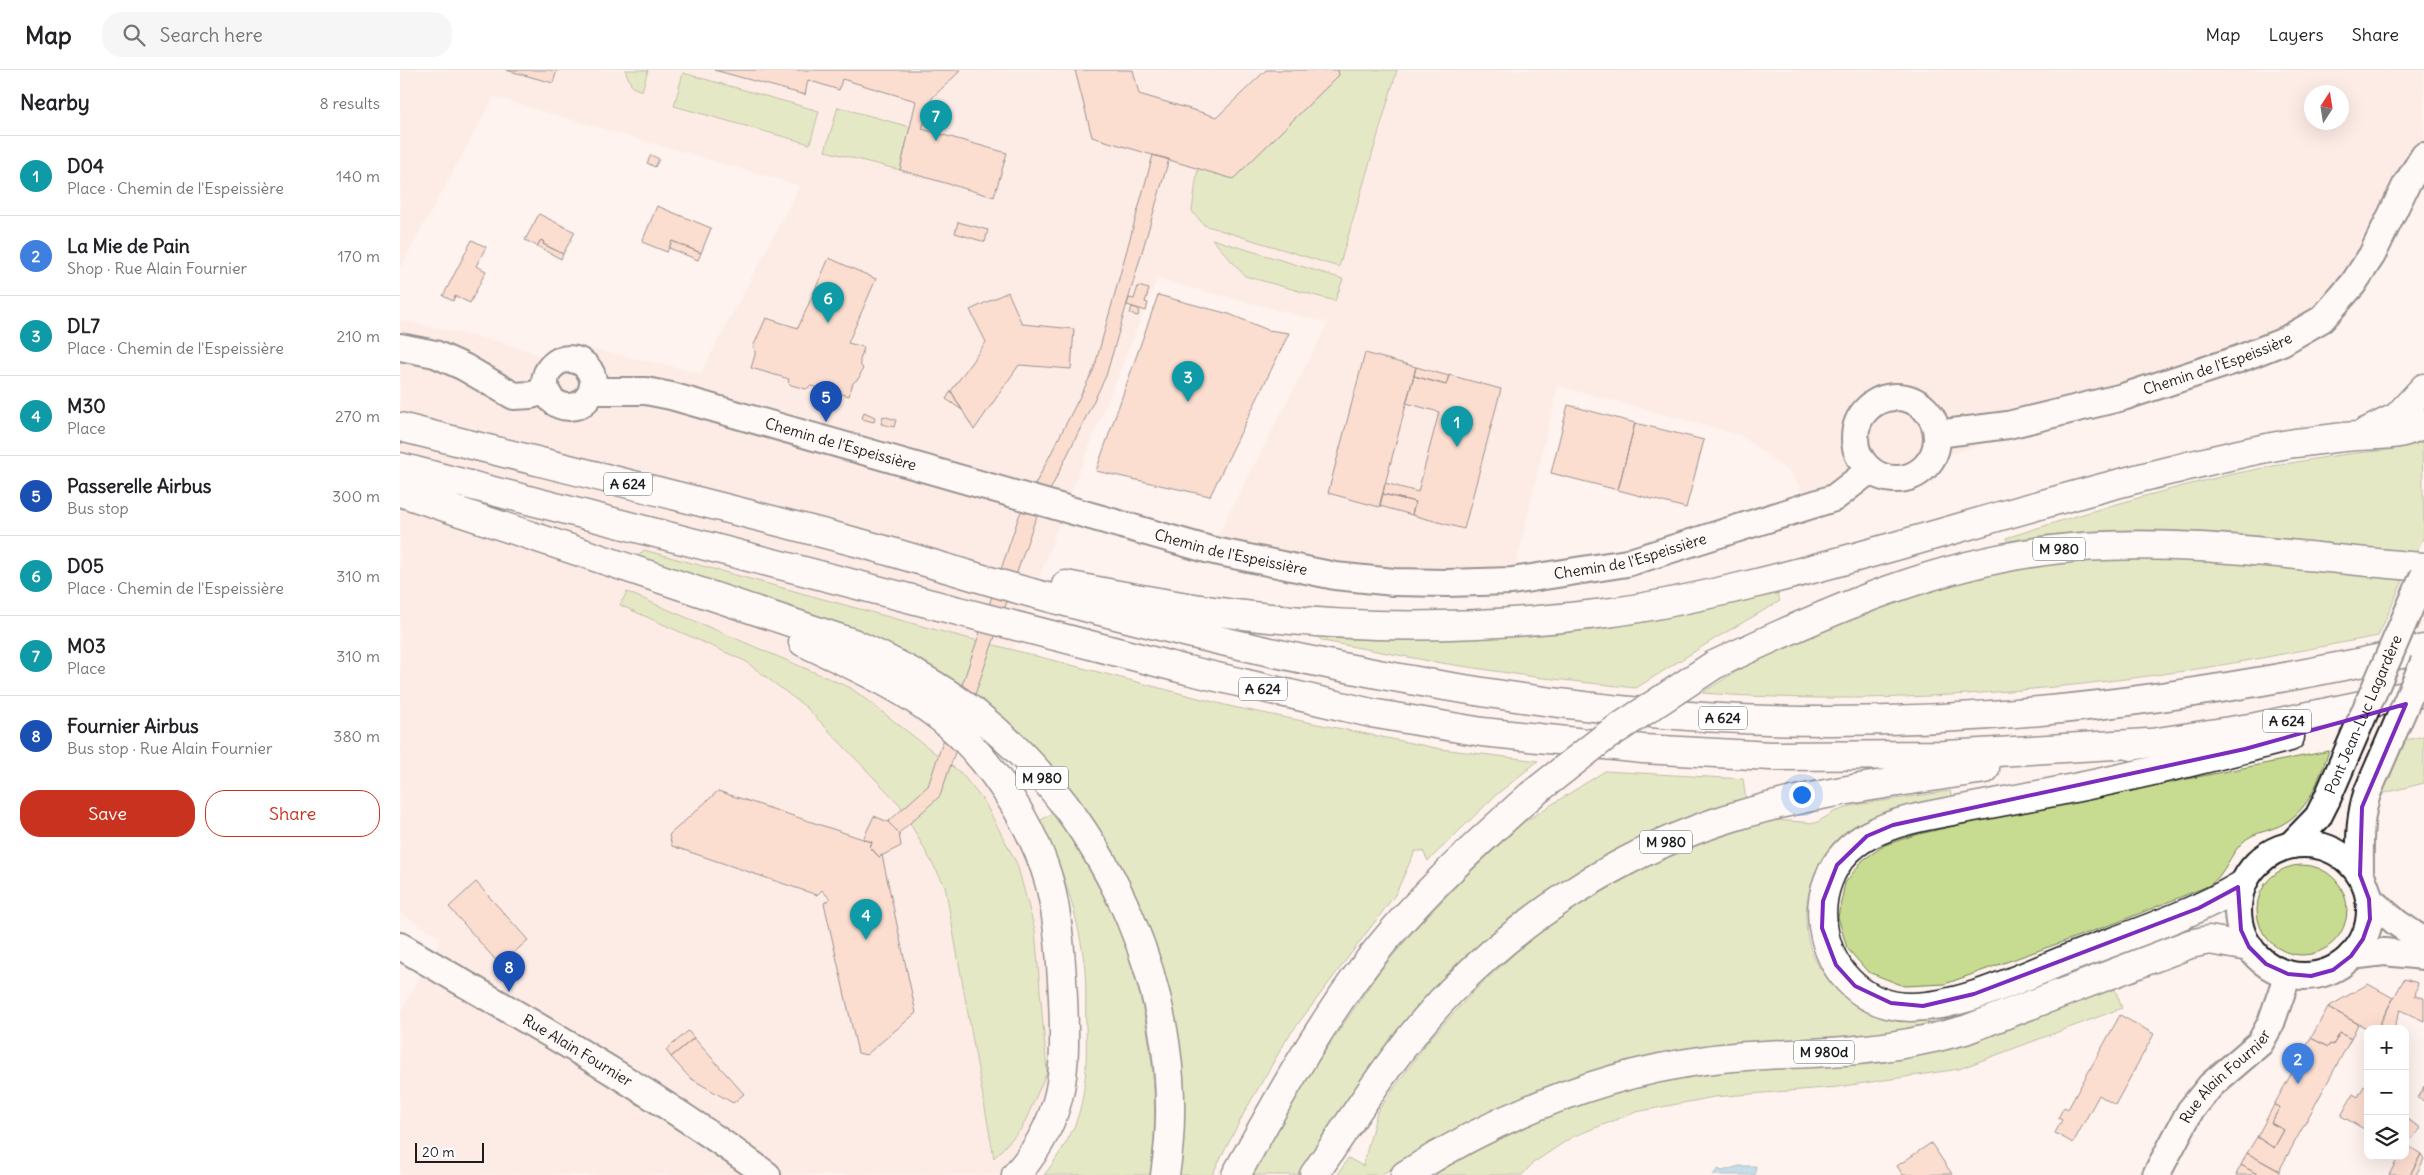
<!DOCTYPE html>
<meta charset="utf-8">
<style>
:root{--surface:#fff;--page:#f6f6f6;--text:#202124;--muted:#757577;--line:#e0e0e0;--accent:#c8321e}
body{margin:0;font-family:Delius,sans-serif;background:var(--page);color:var(--text)}
.controls{position:absolute;right:15px;bottom:15px;display:grid;overflow:hidden;border-radius:10px;box-shadow:0 5px 20px #0002}
.controls button{width:45px;height:45px;display:grid;place-items:center;padding:0;border:0;border-bottom:1px solid var(--line);background:var(--surface);color:var(--text);font:25px sans-serif}
.compass{position:absolute;left:1904px;top:15px;width:45px;height:45px;border-radius:50%;background:var(--surface);box-shadow:0 5px 20px #0002;rotate:12deg}
.scale{position:absolute;left:15px;bottom:12px;width:69px;box-sizing:border-box;padding-left:5px;border:2px solid #1c1c1c;border-top:0;font-size:14px;line-height:18px;white-space:nowrap;color:#1c1c1c;-webkit-text-stroke:4px #fff;paint-order:stroke}
.you{position:absolute;left:1401px;top:724px;width:18px;height:18px;margin:-12px;border:4px solid #fff;border-radius:50%;background:#1a73e8;box-shadow:0 0 0 8px #1a73e833}
.badge{display:grid;place-items:center;width:32px;height:32px;border-radius:50%;background:var(--accent);color:#fff;font-size:16px;font-weight:700}
.pin{position:absolute;translate:-50% -41px;filter:drop-shadow(0 1px 2px #0008)}
.pin::after{content:'';position:absolute;top:26px;width:18px;height:15px;background:inherit;clip-path:polygon(0 0,100% 0,50% 100%)}
.list{margin:0;padding:0;list-style:none}
h2{display:flex;justify-content:space-between;align-items:center;height:65px;margin:0;padding:0 20px;font-size:21px}
h2 small{font-size:16px;font-weight:400;color:var(--muted)}
.list li{display:grid;grid-template-columns:32px 1fr auto;gap:15px;align-items:center;box-sizing:border-box;height:80px;padding:0 20px;border-top:1px solid var(--line)}
.list b{display:block;font-size:19px;white-space:nowrap}
.list p{margin:0;font-size:16px;white-space:nowrap;color:var(--muted)}
.list em{font-size:16px;font-style:normal;color:var(--muted)}
.actions{display:flex;gap:10px;padding:15px 20px}
.actions a{flex:1;padding:11px 0;border:1px solid var(--accent);border-radius:20px;text-align:center;font-size:18px;color:var(--accent)}
.actions .main{background:var(--accent);color:#fff}
.icon{flex:none;width:28px;height:28px;fill:none;stroke:currentColor;stroke-width:2;stroke-linecap:round;stroke-linejoin:round}
.map{position:relative;flex:none;width:2024px;height:1105px;overflow:hidden}
header{display:flex;align-items:center;gap:30px;box-sizing:border-box;height:70px;padding:0 25px;background:var(--surface);border-bottom:1px solid var(--line)}
header strong{font-size:24px}
nav{display:flex;gap:28px;margin-inline-start:auto;font-size:18px}
.search{width:350px;height:45px;background:var(--page);display:flex;align-items:center;gap:12px;box-sizing:border-box;padding:0 18px;border-radius:20px;color:var(--muted);font-size:19px}
main{display:flex}
aside{flex:1;background:var(--surface)}
.map>svg:first-child{display:block}
</style>
<header>
<strong>Map</strong>
<div class="search"><svg class="icon" aria-label="search" viewBox="0 0 24 24"><circle cx="10" cy="10" r="6"/><path d="M15 15l6 6"/></svg>Search here</div>
<nav><a>Map</a><a>Layers</a><a>Share</a></nav>
</header>
<main>
<aside>
<h2>Nearby<small>8 results</small></h2>
<ul class="list">
<li><span class="badge" style="background:#0f9aa8">1</span><div><b>D04</b><p>Place · Chemin de l'Espeissière</p></div><em>140 m</em></li>
<li><span class="badge" style="background:#3f7fe0">2</span><div><b>La Mie de Pain</b><p>Shop · Rue Alain Fournier</p></div><em>170 m</em></li>
<li><span class="badge" style="background:#0f9aa8">3</span><div><b>DL7</b><p>Place · Chemin de l'Espeissière</p></div><em>210 m</em></li>
<li><span class="badge" style="background:#0f9aa8">4</span><div><b>M30</b><p>Place</p></div><em>270 m</em></li>
<li><span class="badge" style="background:#1a4fb4">5</span><div><b>Passerelle Airbus</b><p>Bus stop</p></div><em>300 m</em></li>
<li><span class="badge" style="background:#0f9aa8">6</span><div><b>D05</b><p>Place · Chemin de l'Espeissière</p></div><em>310 m</em></li>
<li><span class="badge" style="background:#0f9aa8">7</span><div><b>M03</b><p>Place</p></div><em>310 m</em></li>
<li><span class="badge" style="background:#1a4fb4">8</span><div><b>Fournier Airbus</b><p>Bus stop · Rue Alain Fournier</p></div><em>380 m</em></li>
</ul>
<div class="actions"><a class="main">Save</a><a>Share</a></div>
</aside>
<div class="map">
<svg width="2024" height="1105" viewBox="0 0 2024 1105">
<rect width="100%" height="100%" fill="#fef3ee"/>
<filter id="ink" filterUnits="userSpaceOnUse"><feTurbulence type="fractalNoise" baseFrequency=".02" numOctaves="2"/><feDisplacementMap in="SourceGraphic" scale="10" xChannelSelector="R" yChannelSelector="G"/><feConvolveMatrix kernelMatrix="1 2 1 2 8 2 1 2 1" color-interpolation-filters="sRGB"/></filter>
<g filter="url(#ink)">
<!-- built -->
<path fill="#fde5da" fill-rule="evenodd" d="M 0,0 L 2024,0 L 2024,96 L 1953,214 L 1839,289 L 1507,399 L 1410,436 L 1392,404 L 1340,365 L 1158,316 L 1112,511 L 1047,513 L 810,480 L 928,253 L 757,209 L 675,412 L 570,693 L 632,769 L 664,979 L 616,1105 L 0,1105 L 0,943 L 41,868 L 0,843 L 0,250 L 101,272 L 143,286 L 183,277 L 301,303 L 400,116 L 94,27 L 0,198 ZM 1912,22 L 1942,22 L 1942,52 L 1912,52 Z"/>
<!-- green -->
<path fill="#c8dc91" stroke="#727c56" d="M 225,0 L 248,0 L 242,21 L 232,17 Z
M 938,0 L 997,0 L 939,197 L 804,155 L 792,141 L 798,97 L 833,108 L 939,5 Z
M 283,3 L 419,41 L 410,74 L 274,36 Z
M 438,37 L 510,57 L 500,100 L 425,81 Z
M 812,169 L 943,209 L 935,231 L 845,206 Z
M 2022,372 L 2024,466 L 2016,483 C 1881,469 1743,446 1608,471 L 1606,468 C 1694,440 1782,413 1873,396 C 1898,392 1923,387 1948,384 C 1973,381 1999,381 2022,372 Z
M 244,480 L 540,561 L 833,637 L 1041,679 L 1138,691 L 1096,725 L 1028,791 L 1023,781 L 1015,781 L 995,825 L 888,967 L 845,1041 L 812,1105 L 775,1105 L 779,1005 L 697,761 L 480,572 L 423,549 L 236,488 Z
M 1692,486 L 1770,486 L 2004,508 L 1978,566 C 1922,576 1866,588 1810,597 C 1643,623 1471,636 1302,623 L 1355,590 L 1443,547 L 1610,497 Z
M 1376,521 L 1380,531 L 1316,568 L 1236,618 L 1135,607 L 1035,592 L 923,571 L 915,565 Z
M 227,522 L 451,618 L 561,703 L 585,733 L 617,794 L 635,860 L 647,1002 L 622,1058 L 594,1088 L 545,816 L 500,735 L 407,638 L 345,591 L 220,535 Z
M 2024,666 L 2024,713 L 1976,725 L 1997,672 Z
M 1929,681 C 1918,710 1911,738 1883,754 C 1871,761 1854,762 1844,771 C 1829,784 1825,806 1808,816 L 1718,852 L 1545,914 L 1504,916 L 1468,902 L 1447,878 L 1438,847 L 1445,813 L 1463,790 L 1485,775 L 1515,765 L 1580,750 Z
M 1205,701 L 1343,709 L 1346,731 C 1298,755 1249,779 1200,803 C 1177,814 1150,824 1128,838 C 1027,902 961,1006 897,1105 L 853,1105 L 904,1012 L 977,905 L 1017,857 L 1064,808 L 1124,752 Z
M 1550,721 L 1552,727 C 1519,735 1483,739 1454,756 C 1415,778 1396,838 1411,880 C 1417,897 1428,911 1441,923 C 1446,927 1452,934 1458,938 C 1482,950 1506,951 1532,950 L 1532,955 L 1488,963 L 1333,974 L 1274,981 L 1216,993 L 1155,1013 L 1106,1034 L 1051,1061 L 981,1105 L 938,1105 L 948,1088 L 963,1096 L 977,1042 L 1028,971 L 1074,921 L 1124,875 L 1171,840 L 1257,791 L 1308,771 L 1374,750 L 1416,753 L 1434,742 L 1455,735 Z
M 655,742 C 677,779 700,816 718,855 C 723,865 726,877 729,888 C 751,956 761,1033 750,1105 L 644,1105 C 656,1090 666,1074 674,1057 C 687,1026 687,988 686,956 C 685,935 687,912 684,891 C 677,842 662,794 639,751 Z
M1857 840a45 45 0 1 1 90 0a45 45 0 1 1-90 0Z
M 1714,917 L 1722,938 L 1559,999 L 1437,1017 L 1314,1027 L 1236,1042 L 1172,1067 L 1133,1093 L 1122,1105 L 1029,1105 L 1088,1071 L 1166,1038 L 1246,1015 L 1320,1002 L 1502,988 L 1550,979 Z"/>
<!-- water -->
<path fill="#81c2e2" stroke="#598093" d="M 1339,1096 L 1356,1096 L 1355,1105 L 1313,1105 L 1318,1099 L 1322,1101 Z"/>
<!-- building -->
<path fill="#fac5ac" stroke="#1c1c1c" d="M 106,0 L 157,0 L 153,13 Z
M 314,0 L 561,0 L 532,28 L 522,59 L 607,83 L 594,127 L 500,100 L 516,31 L 442,9 L 439,20 L 408,10 L 405,25 Z
M 675,0 L 733,0 L 739,24 L 817,47 L 866,0 L 938,0 L 939,5 L 833,109 L 692,67 Z
M 251,85 L 259,89 L 255,97 L 247,93 Z
M 753,85 L 769,89 L 706,306 L 634,453 L 540,726 L 499,763 L 488,752 L 528,716 L 619,446 L 694,299 Z
M 257,136 L 311,158 L 301,183 L 272,171 L 267,182 L 242,172 Z
M 139,144 L 175,162 L 163,184 L 143,174 L 144,172 L 141,170 L 137,176 L 125,170 Z
M 558,152 L 588,160 L 585,172 L 555,163 Z
M 72,170 L 86,177 L 76,196 L 86,201 L 70,233 L 55,226 L 53,231 L 43,226 Z
M 141,170 L 144,172 L 143,174 L 163,184 L 161,189 L 137,176 Z
M 272,171 L 301,183 L 298,190 L 269,178 Z
M 429,188 L 476,209 L 448,273 L 464,277 L 460,290 L 460,295 L 463,298 L 459,308 L 453,313 L 449,326 L 411,316 L 406,319 L 391,315 L 388,312 L 389,309 L 351,298 L 355,285 L 355,279 L 353,277 L 366,248 L 398,258 Z
M 738,216 L 749,219 L 745,232 L 748,233 L 746,241 L 727,235 L 729,228 L 734,229 Z
M 608,222 L 622,254 L 674,259 L 671,299 L 619,295 L 574,360 L 551,321 L 586,272 L 570,240 Z
M 758,225 L 829,244 L 868,260 L 889,263 L 810,426 L 696,401 Z
M 732,237 L 739,239 L 738,246 L 730,244 Z
M 965,283 L 1016,297 L 979,437 L 928,423 Z
M 1016,297 L 1049,306 L 1046,315 L 1014,306 Z
M 1049,305 L 1101,319 L 1064,459 L 1012,445 L 1015,432 L 983,424 L 985,413 L 1018,422 L 1039,342 L 1006,333 L 1014,306 L 1046,315 Z
M 551,321 L 562,340 L 546,329 Z
M 1168,335 L 1235,353 L 1218,420 L 1151,403 Z
M 464,342 L 475,347 L 474,352 L 462,349 Z
M 483,346 L 496,350 L 494,357 L 481,354 Z
M 1235,353 L 1304,370 L 1286,438 L 1218,420 Z
M 983,424 L 1015,432 L 1012,445 L 980,436 Z
M 318,721 L 472,772 L 470,777 L 479,787 L 482,785 L 516,943 L 466,985 L 458,983 L 424,833 L 430,829 L 422,820 L 417,825 L 272,776 L 269,765 Z
M 474,746 L 488,752 L 499,763 L 501,776 L 479,787 L 470,777 L 472,772 L 463,769 Z
M 76,812 L 128,870 L 100,895 L 49,837 Z
M 2004,909 L 2018,913 L 2015,926 L 2024,928 L 2024,951 L 2000,940 L 1994,959 L 1977,959 Z
M 1968,914 L 1993,928 L 1977,959 L 1968,959 L 1928,937 Z
M 1928,937 L 1958,954 L 1951,969 L 1940,963 L 1933,975 L 1930,974 L 1928,977 L 1911,968 Z
M 1720,945 L 1754,964 L 1715,1035 L 1699,1025 L 1673,1073 L 1655,1063 L 1662,1050 L 1658,1048 L 1664,1037 L 1668,1039 Z
M 288,961 L 294,968 L 271,987 L 266,980 Z
M 1940,963 L 1951,969 L 1879,1101 L 1847,1083 L 1857,1067 L 1874,1078 L 1884,1060 L 1871,1053 L 1880,1037 L 1874,1035 L 1911,968 L 1928,977 L 1930,974 L 1933,975 Z
M 294,968 L 344,1024 L 333,1033 L 290,1008 L 271,987 Z
M 1964,1016 L 1968,1018 L 1968,1064 L 1964,1063 L 1966,1060 L 1941,1046 L 1953,1024 L 1958,1027 Z
M 2024,1016 L 2024,1031 L 2018,1028 Z
M 1874,1035 L 1880,1037 L 1871,1053 L 1884,1060 L 1874,1078 L 1857,1067 Z
M 2007,1049 L 2021,1058 L 2005,1077 L 2005,1053 Z
M 1531,1073 L 1552,1104 L 1503,1105 L 1497,1096 Z
M 2007,1075 L 2021,1084 L 2010,1105 L 1989,1105 L 1999,1086 L 2005,1086 Z
M 1847,1083 L 1878,1100 L 1880,1105 L 1859,1105 L 1841,1095 Z
M 2021,1084 L 2024,1089 L 2016,1105 L 2010,1105 Z
M 1841,1095 L 1859,1105 L 1836,1105 Z"/>
<g fill="none" stroke-linecap="round" stroke-linejoin="round">
<defs>
<g id="minor">
<path d="M 0,277 L 35,284 L 64,297 L 114,326 L 131,325 L 146,321"/>
<circle cx="169" cy="313" r="24"/>
<path id="s1" d="M 192,321 L 246,321 L 271,326 L 810,480 L 935,506 L 994,512 L 1047,513 L 1112,511 L 1227,493 L 1434,428 L 1470,400"/>
<circle cx="1496" cy="368" r="41"/>
<path id="s2" d="M 1537,364 L 1608,355 L 1723,327 L 1839,289 L 1882,272 L 1922,249 L 1953,214 L 1972,185 L 2006,115 L 2024,86"/>
<circle cx="1904" cy="840" r="66"/>
<path d="M 1891,775 L 1918,747 L 1927,729"/>
<path d="M 1960,805 C 1960,776 1958,749 1968,721"/>
<path d="M 1969,829 L 1997,853 L 2024,871"/>
<path id="s3" d="M 0,876 C 124,949 251,1019 367,1105"/>
<path d="M 1951,886 L 1984,882 L 2024,886"/>
<path id="s4" d="M 1756,1105 L 1790,1041 L 1811,1015 L 1860,973 L 1871,953 L 1888,904"/>
</g>
<path id="highway" d="M 0,357 C 151,395 302,431 452,471 C 513,487 572,507 632,523 C 836,578 1041,624 1252,643 C 1511,667 1771,635 2024,579
M 1966,362 L 1997,347 L 2024,318
M 0,397 L 787,600 L 971,643 L 1082,662 L 1243,679 L 1371,686 L 1546,685 L 1748,673
M 0,422 L 453,573 C 496,593 538,614 575,643 C 709,747 792,935 765,1105
M 666,515 C 725,526 784,538 844,545 C 963,560 1087,558 1206,543 C 1254,537 1302,526 1349,515 C 1491,481 1630,434 1772,400 C 1813,390 1854,379 1895,373 C 1916,371 1937,367 1957,366 C 1982,364 2002,367 2024,353
M 403,572 C 459,598 520,624 564,669 C 601,706 637,765 650,815 C 659,852 661,890 663,928 C 666,1001 666,1047 616,1105
M 1314,595 C 1428,541 1544,489 1671,478 C 1789,468 1906,488 2024,497
M 1731,676 L 1856,657 L 2024,622
M 1842,815 C 1790,846 1729,865 1672,887 C 1623,906 1563,937 1510,937 C 1419,936 1388,808 1469,765 C 1497,750 1531,745 1563,739 C 1595,733 1627,727 1659,721 C 1736,706 1814,687 1890,667
M 836,1105 C 873,1039 909,972 954,910 C 1004,841 1066,783 1130,726
M 914,1105 C 957,1042 998,975 1052,920 C 1125,846 1216,787 1314,753 C 1401,723 1494,713 1585,699
M 1005,1105 C 1098,1046 1196,1005 1306,990 C 1356,983 1407,985 1457,980 C 1494,977 1529,970 1565,960 L 1790,874 L 1809,870 L 1849,877"/>
</defs>
<!-- minor casing -->
<use href="#minor" stroke="#1c1c1c" stroke-width="30"/>
<!-- highway casing -->
<use href="#highway" stroke="#1c1c1c" stroke-width="31"/>
<!-- minor -->
<use href="#minor" stroke="#fff" stroke-width="26"/>
<!-- highway -->
<use href="#highway" stroke="#fff" stroke-width="28"/>
<defs>
<g id="minor-bridge">
<path d="M 1968,721 L 2024,592"/>
<path id="s5" d="M 1927,729 L 2024,505"/>
</g>
<path id="highway-bridge" d="M 1130,726 L 1205,667 L 1314,595"/>
</defs>
<!-- minor-bridge casing -->
<use href="#minor-bridge" stroke="#1c1c1c" stroke-width="30" stroke-linecap="butt"/>
<!-- highway-bridge casing -->
<use href="#highway-bridge" stroke="#1c1c1c" stroke-width="31" stroke-linecap="butt"/>
<!-- minor-bridge -->
<use href="#minor-bridge" stroke="#fff" stroke-width="26"/>
<!-- highway-bridge -->
<use href="#highway-bridge" stroke="#fff" stroke-width="28"/>
</g>
</g>
<!-- marked area -->
<path d="M0 0H2024V1105H0ZM 2006,634 L 1962,737 L 1960,805 L 1969,829 L 1970,849 L 1963,869 L 1951,886 L 1933,900 L 1911,906 L 1888,904 L 1866,894 L 1849,877 L 1841,860 L 1838,817 L 1799,838 L 1574,924 L 1523,936 L 1491,933 L 1455,916 L 1436,895 L 1422,858 L 1423,831 L 1437,795 L 1467,766 L 1493,755 L 1845,679 Z" fill="#fef3ee" fill-opacity=".55" fill-rule="evenodd"/>
<path fill="none" stroke="#7b2cbf" stroke-width="4" stroke-linejoin="round" d="M 2006,634 L 1962,737 L 1960,805 L 1969,829 L 1970,849 L 1963,869 L 1951,886 L 1933,900 L 1911,906 L 1888,904 L 1866,894 L 1849,877 L 1841,860 L 1838,817 L 1799,838 L 1574,924 L 1523,936 L 1491,933 L 1455,916 L 1436,895 L 1422,858 L 1423,831 L 1437,795 L 1467,766 L 1493,755 L 1845,679 Z"/>
<g text-anchor="middle" stroke-width="5" stroke-linejoin="round" paint-order="stroke">
<!-- shield labels -->
<g fill="#fff" stroke="#606060" stroke-width="1">
<rect x="204" y="402.5" width="48" height="23" rx="4"/>
<rect x="1633" y="467.5" width="52" height="23" rx="4"/>
<rect x="839" y="607.5" width="48" height="23" rx="4"/>
<rect x="1299" y="636.5" width="48" height="23" rx="4"/>
<rect x="1863" y="639.5" width="48" height="23" rx="4"/>
<rect x="616" y="696.5" width="52" height="23" rx="4"/>
<rect x="1240" y="760.5" width="52" height="23" rx="4"/>
<rect x="1394" y="970.5" width="60" height="23" rx="4"/>
</g>
<g font-size="14" font-weight="bold" fill="#1c1c1c">
<text x="228" y="419">A 624</text>
<text x="1659" y="484">M 980</text>
<text x="863" y="624">A 624</text>
<text x="1323" y="653">A 624</text>
<text x="1887" y="656">A 624</text>
<text x="642" y="713">M 980</text>
<text x="1266" y="777">M 980</text>
<text x="1424" y="987">M 980d</text>
</g>
<!-- street labels -->
<g font-size="15" fill="#1c1c1c" stroke="#fff">
<text dy="5" stroke="none"><textPath href="#s2" startOffset="290">Chemin de l'Espeissière</textPath></text>
<text dy="5" stroke="none"><textPath href="#s1" startOffset="256">Chemin de l'Espeissière</textPath></text>
<text dy="5" stroke="none"><textPath href="#s1" startOffset="661">Chemin de l'Espeissière</textPath></text>
<text dy="5" stroke="none"><textPath href="#s1" startOffset="1066">Chemin de l'Espeissière</textPath></text>
<text dy="5" stroke="none"><textPath href="#s5" startOffset="92">Pont Jean-Luc Lagardère</textPath></text>
<text dy="5" stroke="none"><textPath href="#s3" startOffset="206">Rue Alain Fournier</textPath></text>
<text dy="5" stroke="none"><textPath href="#s4" startOffset="122">Rue Alain Fournier</textPath></text>
</g>
</g>
</svg>
<div class="controls">
<button>+</button>
<button>−</button>
<button><svg class="icon" aria-label="layers" viewBox="0 0 24 24"><path d="M12 4l9 5-9 5-9-5zM3 14l9 5 9-5"/></svg></button>
</div>
<svg class="compass" viewBox="-18 -18 36 36"><path d="M0-13l5 13h-10z" fill="#e53935"/><path d="M0 13l5-13h-10z" fill="#757577"/></svg>
<div class="scale">20 m</div>
<div class="you"></div>
<div class="pin badge" style="left:1057px;top:377px;background:#0f9aa8">1</div>
<div class="pin badge" style="left:1898px;top:1014px;background:#3f7fe0">2</div>
<div class="pin badge" style="left:788px;top:332px;background:#0f9aa8">3</div>
<div class="pin badge" style="left:466px;top:870px;background:#0f9aa8">4</div>
<div class="pin badge" style="left:426px;top:352px;background:#1a4fb4">5</div>
<div class="pin badge" style="left:428px;top:253px;background:#0f9aa8">6</div>
<div class="pin badge" style="left:536px;top:71px;background:#0f9aa8">7</div>
<div class="pin badge" style="left:109px;top:922px;background:#1a4fb4">8</div>
</div>
</main>
